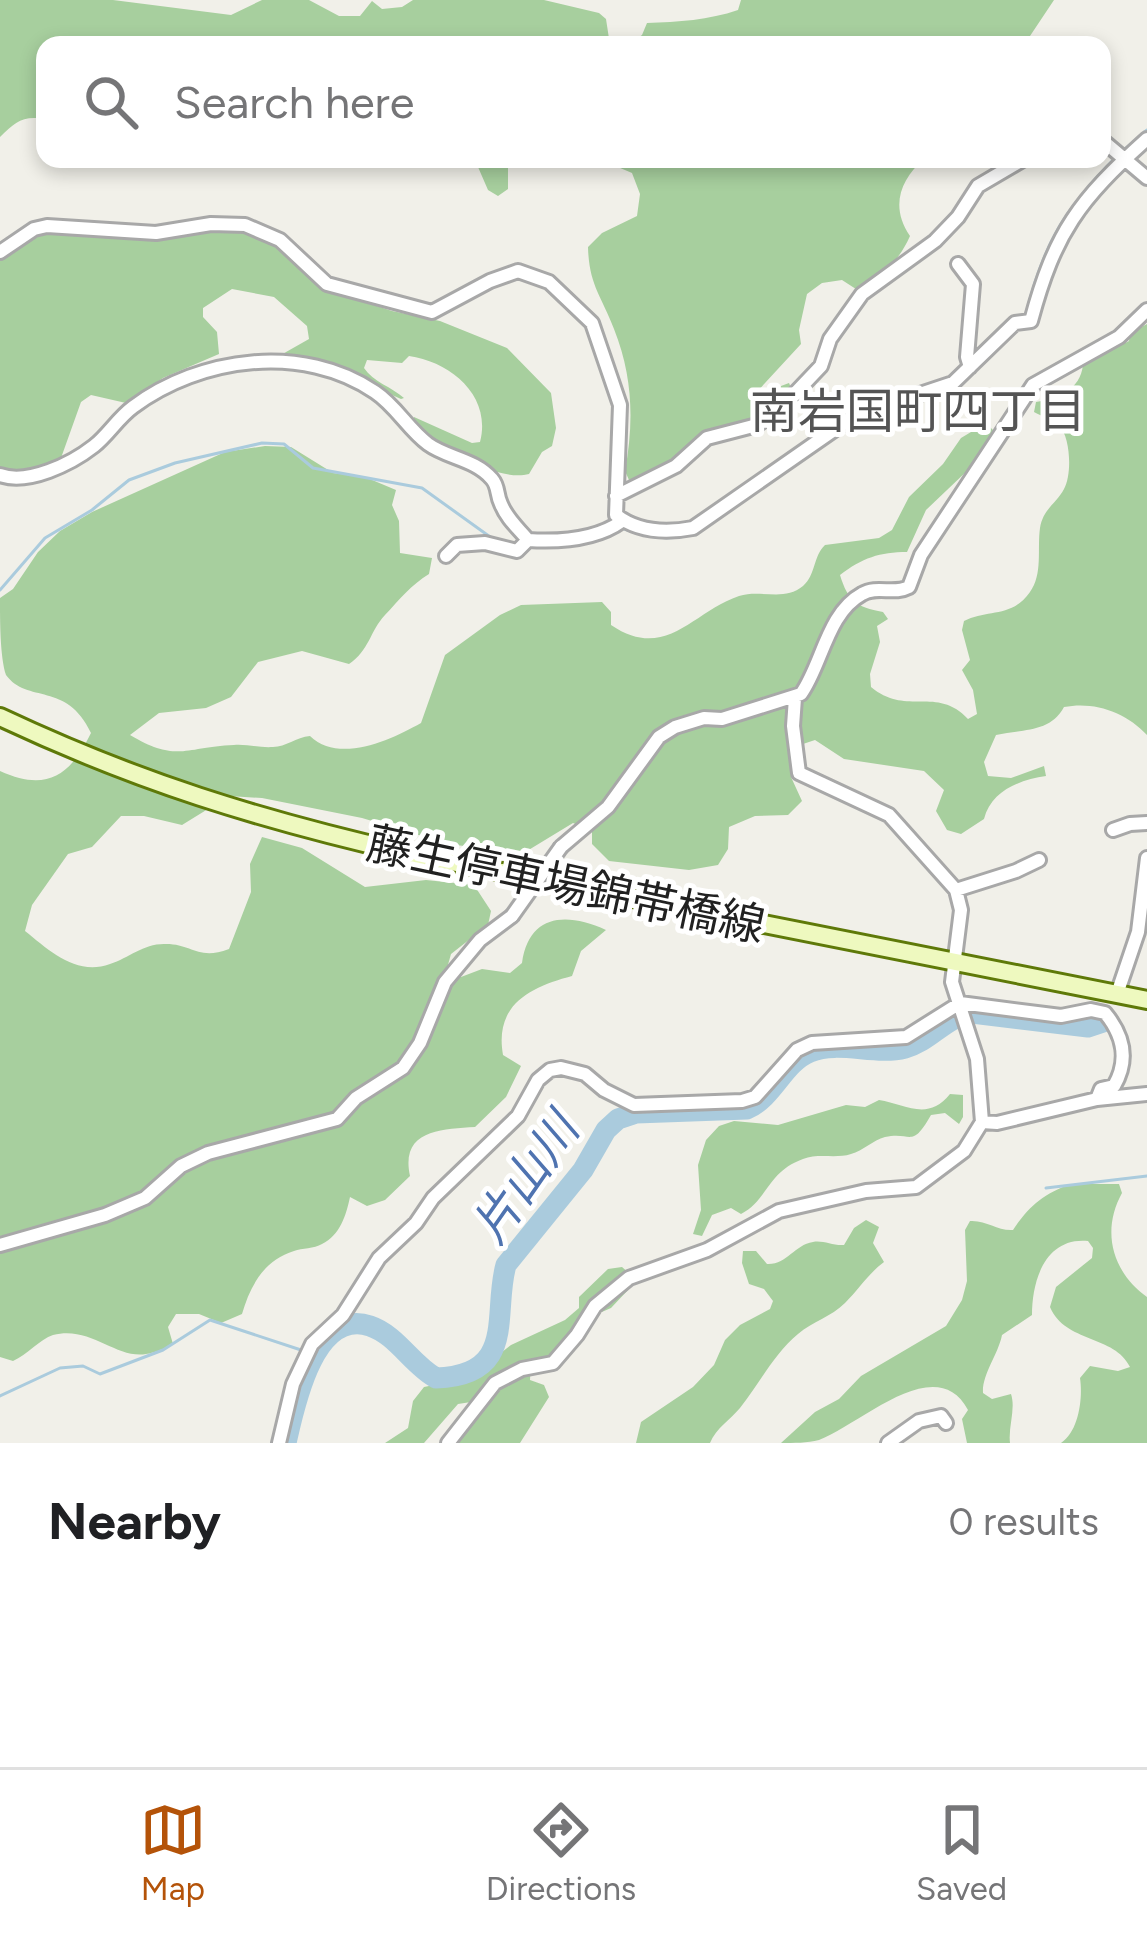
<!DOCTYPE html>
<meta charset="utf-8">
<style>
:root{--surface:#fff;--page:#f2f2f2;--text:#202124;--muted:#757577;--line:#e0e0e0;--accent:#b45309}
body{margin:0;font-family:Figtree,"Noto Sans JP",sans-serif;background:var(--page);color:var(--text)}
.list{margin:0;padding:0;list-style:none}
h2{display:flex;justify-content:space-between;align-items:center;height:156px;margin:0;padding:0 48px;font-size:51px}
h2 small{font-size:39px;font-weight:400;color:var(--muted)}
.icon{flex:none;width:66px;height:66px;fill:none;stroke:currentColor;stroke-width:2;stroke-linecap:round;stroke-linejoin:round}
.map{position:relative;flex:none;width:1147px;height:1443px;overflow:hidden}
.search{position:absolute;background:var(--surface);box-shadow:0 6px 18px #0003;left:36px;right:36px;top:36px;height:132px;display:flex;align-items:center;gap:30px;box-sizing:border-box;padding:0 42px;border-radius:24px;color:var(--muted);font-size:45px}
.sheet{height:324px;background:var(--surface)}
nav{display:flex;justify-content:space-around;align-items:center;box-sizing:border-box;height:168px;border-top:3px solid var(--line);background:var(--surface);font-size:33px;color:var(--muted)}
nav a{display:grid;justify-items:center;gap:6px}
nav .on{color:var(--accent)}
.map>svg:first-child{display:block}
</style>
<div class="map">
<svg width="1147" height="1443" viewBox="0 0 1147 1443">
<rect width="100%" height="100%" fill="#f1f0e9"/>
<!-- forest -->
<path fill="#a7cf9e" d="M 0,0 L 113,0 L 231,15 L 262,0 L 309,0 L 339,16 L 360,16 L 372,1 L 382,9 L 402,7 L 413,0 L 544,0 L 599,13 L 606,19 L 610,45 L 45,45 L 45,119 C 23,115 15,122 0,137 Z
M 741,0 L 1054,0 L 1024,45 L 628,45 L 642,35 L 647,23 C 678,22 709,20 738,10 Z
M 483,159 L 519,159 L 508,168 L 508,189 L 498,196 L 488,190 L 478,167 Z
M 599,159 L 924,159 C 900,180 890,207 910,236 C 899,261 882,276 859,291 L 842,280 L 822,283 L 807,294 L 799,330 L 801,344 L 754,395 L 754,405 L 762,406 L 781,386 L 789,383 L 792,390 L 756,421 L 708,430 L 662,468 L 629,480 L 625,471 C 634,422 633,377 614,329 C 601,295 589,285 588,247 L 602,233 L 637,216 L 640,194 L 632,173 Z
M 224,228 L 262,235 L 326,289 L 392,311 L 440,321 L 507,348 L 551,393 L 556,428 L 552,446 L 542,452 L 529,474 C 497,483 437,445 413,422 L 414,417 L 472,443 L 480,442 C 492,396 451,362 409,356 L 402,363 L 367,360 L 364,368 C 373,382 392,387 404,398 L 401,399 L 316,361 L 279,356 L 309,339 L 307,326 L 274,297 L 232,289 L 203,308 L 203,317 L 217,332 L 219,354 L 163,378 L 126,403 L 91,395 L 81,402 L 61,458 L 24,471 L 0,471 L 0,253 L 34,231 L 162,236 Z
M 1147,324 L 1147,735 C 1126,712 1094,701 1064,707 C 1050,733 1022,729 996,735 L 984,762 L 988,776 L 1011,778 L 1044,766 L 1046,776 C 1019,780 991,791 984,819 L 961,834 L 947,830 L 936,811 L 944,790 L 924,771 L 844,759 L 815,740 L 791,748 L 791,777 L 802,801 L 788,815 L 755,816 L 729,827 L 728,849 L 718,865 L 689,870 L 609,861 L 592,844 L 592,831 L 573,823 L 522,854 L 449,844 L 362,818 L 262,798 L 229,796 L 182,825 L 144,816 L 121,816 L 92,847 L 68,854 L 32,905 L 25,931 C 50,951 76,976 110,964 C 129,958 143,944 164,944 C 192,943 197,961 229,949 L 251,892 L 250,864 L 262,837 L 302,848 L 365,887 L 426,880 L 474,885 L 491,911 L 488,925 L 451,954 L 446,972 L 461,977 L 482,969 L 510,973 L 522,963 C 529,914 566,912 606,930 L 581,951 L 572,976 C 531,987 494,1004 503,1055 L 521,1066 L 506,1097 L 475,1127 C 441,1129 400,1130 410,1176 L 385,1200 L 367,1206 L 350,1197 C 346,1216 340,1235 322,1244 C 314,1249 302,1248 294,1251 C 264,1260 250,1286 242,1314 L 221,1323 L 199,1314 L 176,1314 L 168,1327 L 173,1344 C 165,1348 155,1353 146,1354 C 116,1359 90,1325 53,1335 C 40,1339 27,1355 13,1361 L 0,1357 L 0,771 C 48,793 71,774 91,733 C 67,681 27,704 6,675 C 0,657 0,620 0,598 L 13,589 L 38,552 L 60,531 L 92,512 L 225,452 L 265,446 L 291,447 L 333,473 L 365,477 L 396,490 L 392,505 L 399,521 L 400,553 L 432,558 L 429,574 C 411,585 399,600 385,615 C 370,631 369,651 349,664 L 302,651 L 258,662 L 231,697 L 206,708 L 159,713 L 130,735 C 177,763 185,747 234,745 C 247,744 260,748 273,747 C 286,747 296,737 310,736 C 339,764 391,740 421,723 L 445,655 L 500,615 L 521,605 L 602,602 L 611,612 L 611,625 C 666,662 692,612 739,596 C 761,589 784,602 803,586 C 816,575 813,556 825,545 L 879,538 L 892,530 L 909,497 L 943,464 L 961,438 L 986,423 L 993,430 L 988,445 L 968,470 L 926,510 L 907,552 C 880,552 862,558 840,575 C 848,601 856,607 883,612 L 888,619 L 877,626 L 880,642 L 870,674 L 871,687 C 907,717 936,685 968,719 L 977,714 L 973,690 L 962,670 L 970,660 L 962,630 L 964,621 C 987,609 1012,618 1030,592 C 1043,574 1037,549 1040,528 C 1043,509 1056,504 1064,489 C 1072,475 1071,438 1059,425 C 1053,420 1041,416 1034,412 L 1036,402 C 1058,399 1080,390 1083,365 L 1129,341 L 1130,333 Z
M 950,1094 L 963,1095 L 963,1117 L 959,1124 L 945,1113 L 931,1115 C 911,1150 912,1131 885,1137 C 873,1140 863,1151 851,1154 C 836,1159 818,1153 803,1159 C 767,1172 768,1200 741,1214 L 731,1208 L 712,1215 L 702,1236 L 693,1234 L 701,1210 L 698,1165 L 706,1140 L 719,1126 L 734,1121 L 778,1125 L 846,1105 L 865,1107 L 879,1100 C 905,1104 928,1122 950,1094 Z
M 1071,1184 L 1119,1184 L 1122,1193 C 1101,1231 1112,1272 1147,1297 L 1147,1443 L 1061,1443 C 1079,1431 1083,1398 1080,1378 L 1090,1366 L 1118,1371 L 1130,1367 C 1115,1335 1065,1343 1050,1307 L 1056,1287 L 1092,1258 L 1093,1248 L 1088,1241 C 1046,1237 1032,1279 1032,1315 L 1002,1335 C 998,1355 982,1374 983,1393 L 992,1399 L 1011,1394 C 1016,1409 1008,1427 1010,1443 L 967,1443 L 962,1419 L 968,1410 C 936,1350 860,1425 819,1440 C 807,1443 794,1443 781,1443 L 815,1412 L 839,1399 L 861,1376 L 946,1326 L 962,1300 L 967,1281 L 965,1230 L 970,1221 C 987,1220 997,1231 1013,1230 C 1029,1206 1043,1194 1071,1184 Z
M 866,1220 L 879,1227 L 873,1243 L 884,1262 C 868,1274 859,1289 845,1303 C 831,1317 813,1321 798,1334 C 773,1355 760,1383 740,1408 C 730,1420 716,1428 710,1443 L 636,1443 L 641,1422 L 693,1387 L 714,1365 L 725,1340 L 740,1325 L 770,1309 L 773,1301 L 764,1289 L 749,1284 L 742,1263 L 743,1251 L 756,1251 L 767,1264 C 787,1265 794,1245 813,1242 C 823,1240 833,1246 844,1245 L 854,1228 Z
M 622,1267 L 630,1274 L 628,1290 L 611,1308 L 581,1321 L 548,1359 L 531,1362 L 530,1380 L 544,1385 L 549,1397 L 520,1443 L 458,1443 L 481,1410 L 471,1402 L 458,1404 L 424,1443 L 385,1443 L 408,1428 L 413,1401 L 424,1387 L 469,1378 L 511,1345 L 565,1320 L 579,1308 L 579,1297 L 608,1269 Z"/>
<g fill="none" stroke-linecap="round" stroke-linejoin="round">
<!-- stream -->
<path stroke="#aacbdd" stroke-width="3" d="M 1123,151 L 1147,130
M 1026,314 C 1044,242 1065,209 1116,157
M 850,425 L 951,391 L 1015,332
M 622,528 C 645,537 671,542 694,533
M 0,590 L 45,538 L 92,510 L 129,480 L 175,463 L 262,443 L 284,444 L 313,468 L 422,488 L 493,539
M 1046,1188 L 1147,1176
M 0,1396 L 60,1368 L 83,1366 L 100,1374 L 163,1350 L 210,1320 L 301,1350"/>
<!-- river -->
<path stroke="#aacbdd" stroke-width="21" d="M 286,1443 C 294,1407 314,1307 370,1326 C 397,1335 412,1365 436,1378 C 518,1375 492,1314 506,1265 L 583,1170 L 606,1130 L 618,1119 L 636,1113 L 747,1109 C 774,1097 783,1063 810,1052 C 839,1040 875,1056 905,1048 C 931,1041 945,1017 972,1013 L 1088,1027 L 1103,1022"/>
<defs>
<path id="street" d="M 1102,140 L 1147,178
M 0,252 L 34,229 L 47,226 L 156,233 L 211,224 L 245,225 L 280,240 L 327,284 L 432,312 L 490,281 L 518,271 L 549,282 L 592,323 L 620,405 L 616,515 C 638,532 667,533 693,528 L 854,416 L 953,383 L 1015,323 L 1031,321 C 1055,232 1079,200 1147,139
M 958,264 L 973,284 L 967,357 L 970,367
M 0,475 C 28,485 71,464 94,446 C 108,435 118,418 133,407 C 200,357 303,343 375,392 C 396,406 408,429 428,444 C 447,458 475,459 492,479 C 499,487 496,494 501,504 C 507,519 518,528 528,540 C 560,542 596,540 622,521
M 616,496 L 676,466 L 707,438 L 757,425 L 783,406 L 821,366 L 830,339 L 862,294 L 935,241 L 958,217 L 978,186 L 1024,159
M 446,556 L 457,545 L 485,543 L 517,551 L 528,540
M 795,698 L 793,726 L 799,773 L 889,815 L 956,890 L 961,910 L 952,982 L 977,1059 L 982,1122
M 1113,830 L 1130,824 L 1147,823
M 561,847 L 608,807 L 659,737 L 675,727 L 704,718 L 722,719 L 801,694 C 822,665 827,613 862,594 C 877,585 894,595 909,587 L 921,555 L 1033,385 L 1119,337 L 1147,310
M 956,890 L 1016,871 L 1039,860
M 1117,994 L 1138,932 L 1147,858
M 0,1245 L 105,1215 L 145,1198 L 181,1166 L 208,1153 L 337,1119 L 356,1098 L 403,1068 L 420,1043 L 445,982 L 480,940 L 512,916
M 279,1443 L 293,1384 L 312,1344 L 343,1315 L 379,1258 L 416,1223 L 433,1198 L 518,1116 L 538,1080 L 550,1070 L 561,1068 L 585,1074 L 604,1090 L 634,1105 L 742,1101 L 755,1097 L 797,1050 L 812,1043 L 906,1037 L 960,1003 L 1061,1016 L 1091,1010 L 1105,1013 C 1124,1036 1129,1060 1114,1086 L 1101,1089 L 1097,1099
M 448,1443 L 495,1383 L 522,1369 L 553,1363 L 577,1335 L 595,1306 L 629,1278 L 707,1250 L 779,1211 L 866,1191 L 916,1187 L 964,1151 L 982,1122 L 997,1123 L 1097,1099 L 1147,1094
M 888,1443 L 919,1421 L 941,1416 L 946,1423"/>
<path id="secondary" d="M 0,717 C 138,782 258,819 406,853 L 1147,1000"/>
</defs>
<!-- street casing -->
<use href="#street" stroke="#a8a8a8" stroke-width="18"/>
<!-- secondary casing -->
<use href="#secondary" stroke="#5e7908" stroke-width="22"/>
<!-- street -->
<use href="#street" stroke="#fff" stroke-width="12"/>
<!-- secondary -->
<use href="#secondary" stroke="#eef9bf" stroke-width="16"/>
<defs>
<path id="street-bridge" d="M 512,916 L 561,847"/>
</defs>
<!-- street-bridge casing -->
<use href="#street-bridge" stroke="#a8a8a8" stroke-width="18" stroke-linecap="butt"/>
<!-- street-bridge -->
<use href="#street-bridge" stroke="#fff" stroke-width="12"/>
</g>
<g text-anchor="middle" stroke-width="10" stroke-linejoin="round" paint-order="stroke">
<!-- street labels -->
<g font-size="45" fill="#212121" stroke="#fff">
<text transform="translate(566 884) rotate(12)" y="16">藤生停車場錦帯橋線</text>
</g>
<!-- neighbourhood labels -->
<g font-size="48" fill="#545454" stroke="#fff">
<text x="918" y="428">南岩国町四丁目</text>
</g>
<!-- water labels -->
<g font-size="48" font-style="italic" fill="#4f73b0" stroke="#fff">
<text transform="translate(525 1178) rotate(-55)" y="17">片山川</text>
</g>
</g>
</svg>
<div class="search"><svg class="icon" aria-label="search" viewBox="0 0 24 24"><circle cx="10" cy="10" r="6"/><path d="M15 15l6 6"/></svg>Search here</div>
</div>
<section class="sheet">
<h2>Nearby<small>0 results</small></h2>
<ul class="list">
</ul>
</section>
<nav>
<a class="on"><svg class="icon" aria-label="map" viewBox="0 0 24 24"><path d="M3 6l6-2 6 2 6-2v14l-6 2-6-2-6 2zM9 4v14M15 6v14"/></svg>Map</a>
<a><svg class="icon" aria-label="directions" viewBox="0 0 24 24"><path d="M12 3l9 9-9 9-9-9zM9 14v-3h6M13 9l2 2-2 2"/></svg>Directions</a>
<a><svg class="icon" aria-label="saved" viewBox="0 0 24 24"><path d="M7 4h10v16l-5-4-5 4z"/></svg>Saved</a>
</nav>
